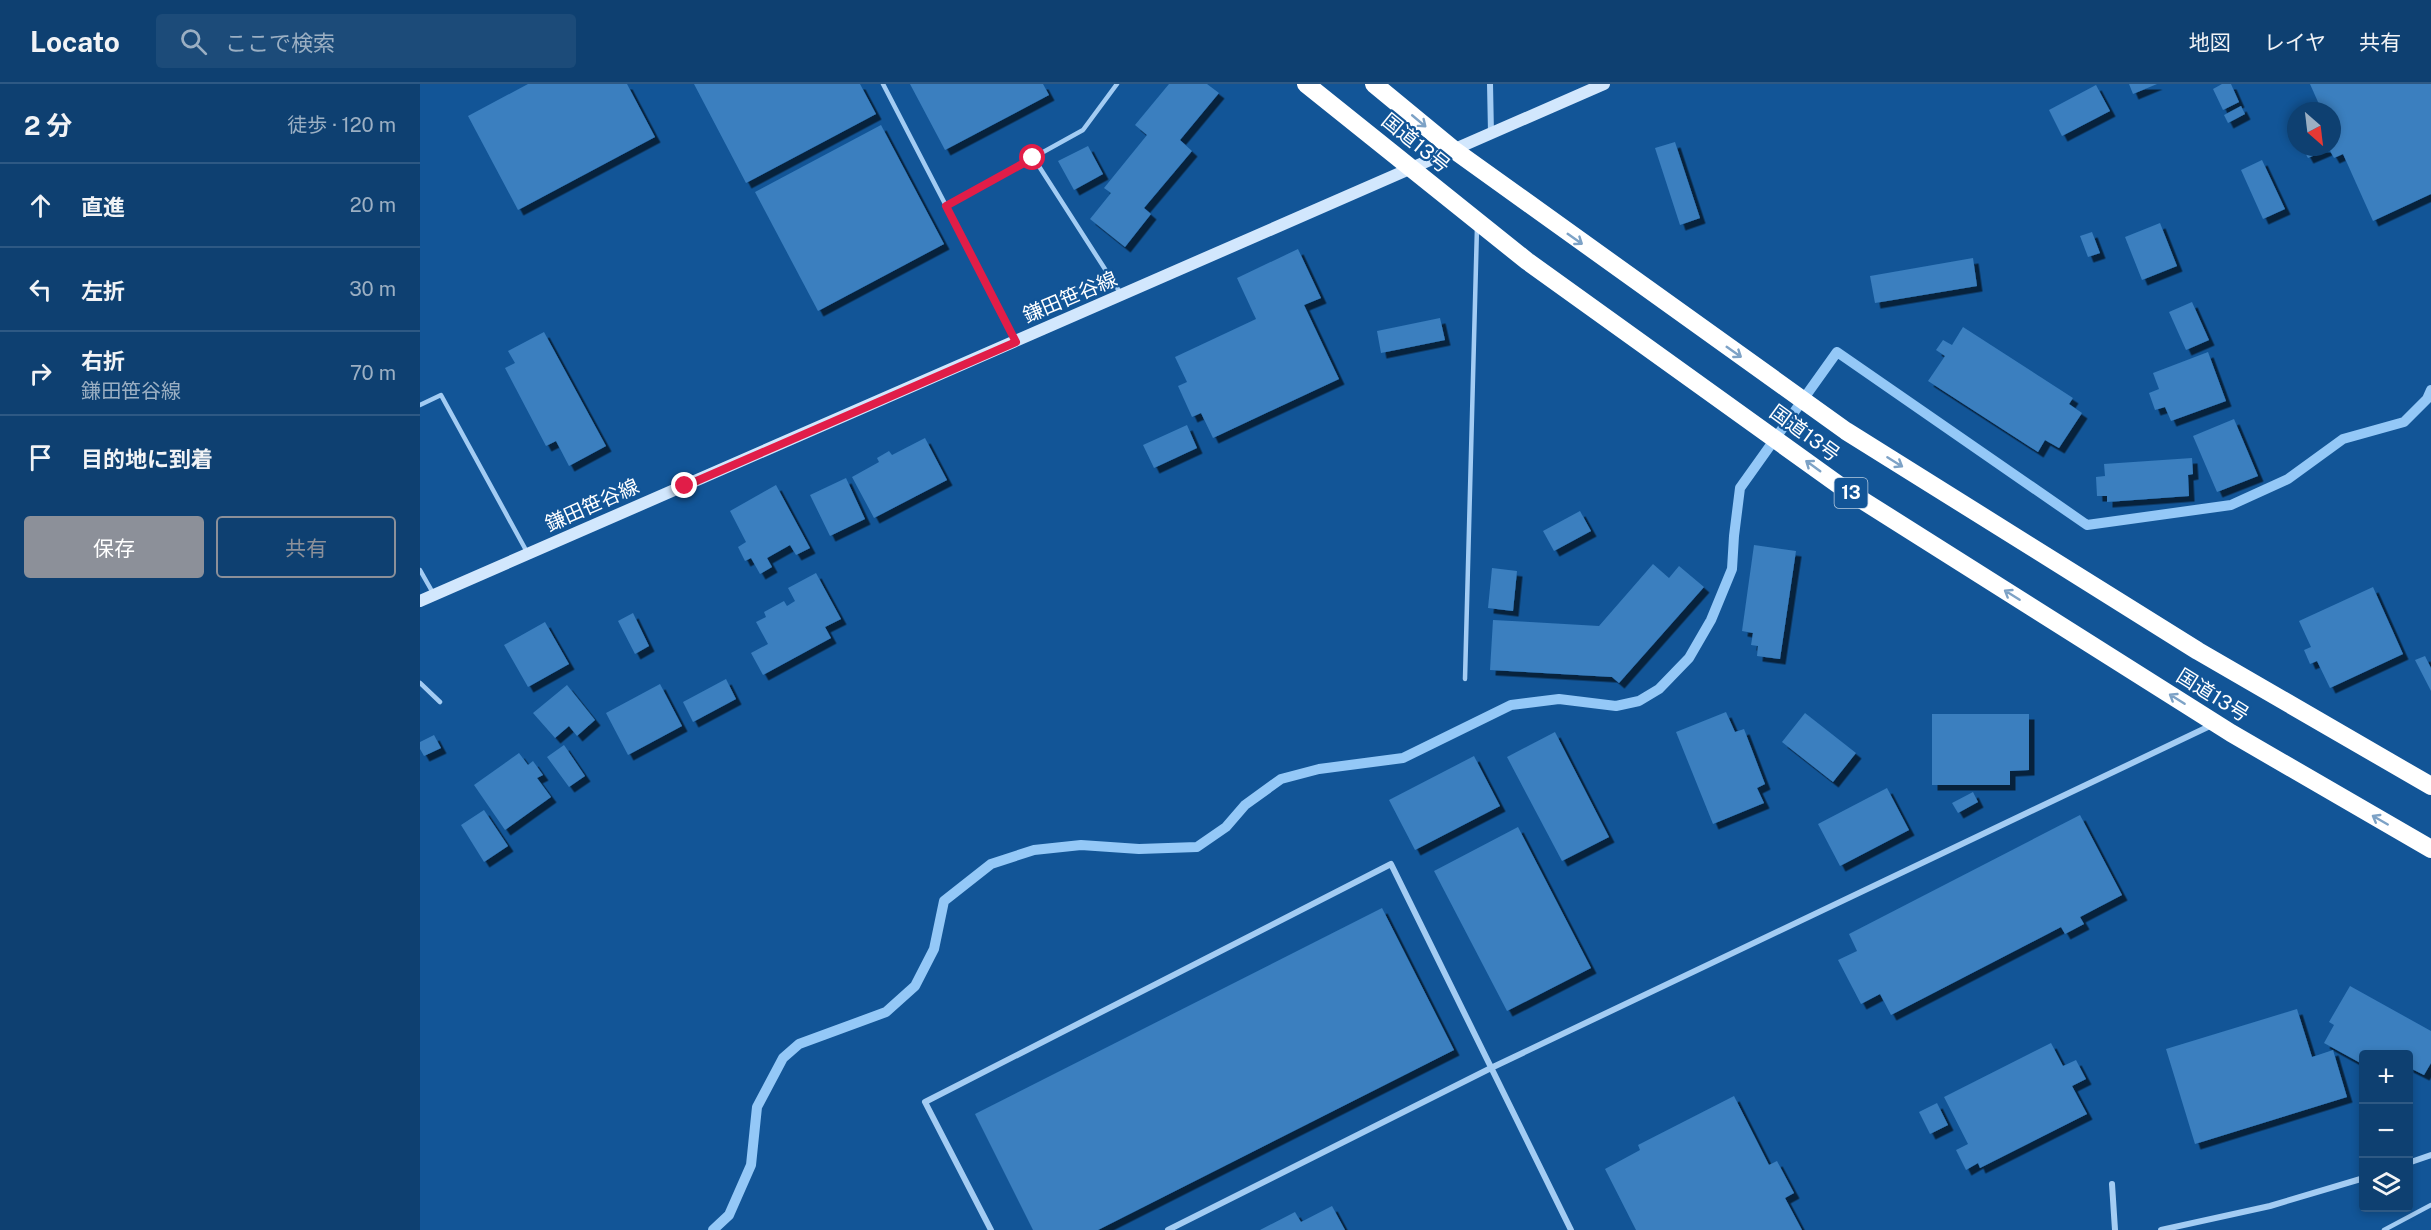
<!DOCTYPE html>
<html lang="ja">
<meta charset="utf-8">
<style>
:root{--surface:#0e4071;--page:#1c4b79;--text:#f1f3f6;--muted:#9bafc3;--line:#2e5984;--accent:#8c9099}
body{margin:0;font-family:"Public Sans","Noto Sans JP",sans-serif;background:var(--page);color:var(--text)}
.controls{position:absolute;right:18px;bottom:18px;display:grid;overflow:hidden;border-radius:6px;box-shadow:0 3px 9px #0003}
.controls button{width:54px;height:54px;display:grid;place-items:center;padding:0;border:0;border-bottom:2px solid var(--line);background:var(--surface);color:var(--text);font:30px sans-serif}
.compass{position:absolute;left:1867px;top:18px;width:54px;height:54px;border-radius:50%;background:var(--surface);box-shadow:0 3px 9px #0003;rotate:152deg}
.stop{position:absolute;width:18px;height:18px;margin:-14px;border:4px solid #e11d48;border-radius:50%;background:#fff}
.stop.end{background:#e11d48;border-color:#fff;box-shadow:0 2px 6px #0008}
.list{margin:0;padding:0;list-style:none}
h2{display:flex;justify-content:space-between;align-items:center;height:78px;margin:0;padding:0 24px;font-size:26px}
h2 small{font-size:20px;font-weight:400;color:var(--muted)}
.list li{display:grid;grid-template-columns:39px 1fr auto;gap:18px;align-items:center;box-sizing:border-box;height:84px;padding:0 24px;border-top:2px solid var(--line)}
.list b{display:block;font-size:22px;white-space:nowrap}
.list p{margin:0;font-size:20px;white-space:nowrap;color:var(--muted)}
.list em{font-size:20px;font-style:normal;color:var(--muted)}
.actions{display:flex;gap:12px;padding:18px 24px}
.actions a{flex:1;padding:14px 0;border:2px solid var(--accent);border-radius:6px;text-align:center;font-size:21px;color:var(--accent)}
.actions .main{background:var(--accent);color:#fff}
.icon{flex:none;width:33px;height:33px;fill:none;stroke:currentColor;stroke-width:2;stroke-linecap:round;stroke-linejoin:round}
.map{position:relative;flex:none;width:2011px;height:1146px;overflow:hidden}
header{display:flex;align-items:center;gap:36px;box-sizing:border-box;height:84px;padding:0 30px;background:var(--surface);border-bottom:2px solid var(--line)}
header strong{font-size:28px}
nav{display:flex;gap:33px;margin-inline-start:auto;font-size:21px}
.search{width:420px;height:54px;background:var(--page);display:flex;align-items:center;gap:15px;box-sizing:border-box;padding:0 21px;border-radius:6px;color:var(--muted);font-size:22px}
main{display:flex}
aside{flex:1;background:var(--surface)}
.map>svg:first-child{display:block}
</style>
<header>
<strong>Locato</strong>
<div class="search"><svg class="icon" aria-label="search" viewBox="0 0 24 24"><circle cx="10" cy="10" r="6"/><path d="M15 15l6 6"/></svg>ここで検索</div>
<nav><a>地図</a><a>レイヤ</a><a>共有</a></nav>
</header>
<main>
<aside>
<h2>2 分<small>徒歩 · 120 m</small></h2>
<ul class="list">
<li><svg class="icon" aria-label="ahead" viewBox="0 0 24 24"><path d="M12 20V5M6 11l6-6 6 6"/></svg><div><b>直進</b></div><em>20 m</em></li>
<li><svg class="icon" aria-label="left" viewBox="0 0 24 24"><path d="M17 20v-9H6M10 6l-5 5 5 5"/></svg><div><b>左折</b></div><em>30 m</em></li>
<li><svg class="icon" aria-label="right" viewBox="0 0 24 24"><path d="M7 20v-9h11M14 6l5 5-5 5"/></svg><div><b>右折</b><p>鎌田笹谷線</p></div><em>70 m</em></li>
<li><svg class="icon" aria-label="arrive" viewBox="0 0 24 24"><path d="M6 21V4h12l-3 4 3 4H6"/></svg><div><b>目的地に到着</b></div></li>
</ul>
<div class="actions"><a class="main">保存</a><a>共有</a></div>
</aside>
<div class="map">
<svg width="2011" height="1146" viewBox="0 0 2011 1146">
<defs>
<filter id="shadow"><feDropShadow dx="5.5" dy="5.5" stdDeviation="0" flood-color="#0009"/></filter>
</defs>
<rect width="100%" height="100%" fill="#125597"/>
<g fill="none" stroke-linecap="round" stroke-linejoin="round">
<!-- stream -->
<path stroke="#94c8f7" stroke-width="10" d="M 293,1146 L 309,1131 L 331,1081 L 337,1023 L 363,974 L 379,960 L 466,928 L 495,902 L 514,865 L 524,817 L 571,780 L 614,766 L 661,761 L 719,765 L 777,763 L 806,743 L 825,721 L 861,695 L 899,685 L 983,674 L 1091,621 L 1139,615 L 1196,622 L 1219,617 L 1239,605 L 1269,574 L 1291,536 L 1312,485 L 1314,452 L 1320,404 L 1417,268 L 1667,441 L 1811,421 L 1868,395 L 1923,355 L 1984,338 L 2007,315 L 2011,306"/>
</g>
<!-- building -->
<path fill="#3a7fbf" filter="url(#shadow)" d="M 108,0 L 207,0 L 235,53 L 98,126 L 48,32 Z
M 274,0 L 440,0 L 456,30 L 326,99 Z
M 490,0 L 623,0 L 629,11 L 525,66 Z
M 749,0 L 787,0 L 799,9 L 760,56 L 772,67 L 724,124 L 731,130 L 705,163 L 670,135 L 691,109 L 684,104 L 727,51 L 715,41 Z
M 1709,0 L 1737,0 L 1713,10 Z
M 1802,0 L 1811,0 L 1819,18 L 1803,26 L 1793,5 Z
M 1890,0 L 2011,0 L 2011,110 L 1953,137 L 1923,70 L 1914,74 L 1909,65 L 1888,74 L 1882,63 L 1912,63 L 1912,27 L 1902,27 Z
M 1676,1 L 1690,27 L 1642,52 L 1629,26 Z
M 1821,22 L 1825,30 L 1808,39 L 1804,31 Z
M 461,41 L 524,160 L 398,227 L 335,108 Z
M 1255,58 L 1280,134 L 1260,141 L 1235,64 Z
M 668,62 L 683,90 L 654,106 L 638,77 Z
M 1842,76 L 1865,125 L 1843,135 L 1821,86 Z
M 1740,139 L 1757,182 L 1722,196 L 1705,153 Z
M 1672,148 L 1680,169 L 1668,173 L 1660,152 Z
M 878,165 L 901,214 L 884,221 L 919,295 L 793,354 L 781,329 L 772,333 L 758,302 L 767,298 L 755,273 L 836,235 L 817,194 Z
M 1553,174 L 1557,202 L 1455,219 L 1450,192 Z
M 1772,218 L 1789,256 L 1766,266 L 1749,228 Z
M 1020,234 L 1025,256 L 961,269 L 957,247 Z
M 1543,243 L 1653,314 L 1649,320 L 1662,329 L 1639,364 L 1625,356 L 1618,368 L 1508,297 L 1525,272 L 1516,266 L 1523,256 L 1532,261 Z
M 124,248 L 186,362 L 149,382 L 136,357 L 126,362 L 85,284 L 95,279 L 88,267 Z
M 1788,268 L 1806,317 L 1751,337 L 1745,323 L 1735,326 L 1729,309 L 1739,305 L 1733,289 Z
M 1814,335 L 1838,392 L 1797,408 L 1773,352 Z
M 767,341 L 777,364 L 734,384 L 723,361 Z
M 505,354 L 527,396 L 454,434 L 432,393 L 459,378 L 457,374 L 469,367 L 472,371 Z
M 1772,374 L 1773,390 L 1768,391 L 1769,412 L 1687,418 L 1687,412 L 1677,412 L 1676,393 L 1685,392 L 1684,380 Z
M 426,394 L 445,435 L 410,452 L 390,411 Z
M 356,401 L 390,464 L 376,471 L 370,461 L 347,474 L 352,483 L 340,490 L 331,474 L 325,477 L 318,463 L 326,458 L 310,427 Z
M 1160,427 L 1171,447 L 1134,467 L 1123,447 Z
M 1334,461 L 1376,467 L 1360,575 L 1337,572 L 1338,562 L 1331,561 L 1333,549 L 1322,547 Z
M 1233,480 L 1249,494 L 1259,482 L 1284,503 L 1199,599 L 1192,593 L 1070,586 L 1073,536 L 1179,542 Z
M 1072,484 L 1097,487 L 1093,527 L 1068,524 Z
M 396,489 L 421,535 L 405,543 L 411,554 L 343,591 L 331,569 L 348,560 L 336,538 L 346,533 L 344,528 L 364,517 L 367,522 L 375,517 L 368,504 Z
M 1953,503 L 1983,570 L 1910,604 L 1897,577 L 1890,580 L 1884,566 L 1891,563 L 1879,537 Z
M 213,529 L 229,562 L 215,570 L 198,537 Z
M 125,538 L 149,580 L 108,603 L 84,561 Z
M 2005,572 L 2011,584 L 2011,607 L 1995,576 Z
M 306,595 L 316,615 L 273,638 L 263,618 Z
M 240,600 L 262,642 L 208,671 L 186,629 Z
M 147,601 L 175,636 L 157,652 L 149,642 L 135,654 L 113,629 Z
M 1306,628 L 1315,648 L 1324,645 L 1345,700 L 1337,704 L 1344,719 L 1293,740 L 1256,648 Z
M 1385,629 L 1436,669 L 1413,698 L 1362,658 Z
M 1512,630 L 1609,630 L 1609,686 L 1590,687 L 1590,701 L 1512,701 Z
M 1135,648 L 1189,753 L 1142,777 L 1087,673 Z
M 14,651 L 21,664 L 4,672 L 0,665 L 0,658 Z
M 144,661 L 165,692 L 149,703 L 127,673 Z
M 99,669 L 108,681 L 113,677 L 123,691 L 117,694 L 131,713 L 85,746 L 54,701 Z
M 1054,672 L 1080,722 L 995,766 L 969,716 Z
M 1467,704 L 1489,746 L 1420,782 L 1398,740 Z
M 1553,708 L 1558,718 L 1538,729 L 1532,719 Z
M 64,726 L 88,762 L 64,778 L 41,741 Z
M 1660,731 L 1702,811 L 1660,833 L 1664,840 L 1645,850 L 1641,843 L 1471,931 L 1460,910 L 1441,920 L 1418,876 L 1437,867 L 1429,850 Z
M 1098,743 L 1171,884 L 1087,927 L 1014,787 Z
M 962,824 L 1034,966 L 678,1146 L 613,1146 L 555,1030 Z
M 1930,902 L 2011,947 L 2011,979 L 2004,991 L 1988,983 L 1988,970 L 1944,970 L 1944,981 L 1904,959 L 1914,941 L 1909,938 Z
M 1877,925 L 1892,973 L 1913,966 L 1927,1013 L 1775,1060 L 1746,965 Z
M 1631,959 L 1643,982 L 1656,976 L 1666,995 L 1652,1002 L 1667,1030 L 1560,1084 L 1558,1079 L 1546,1086 L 1536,1066 L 1548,1060 L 1524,1013 Z
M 1314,1012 L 1349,1081 L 1357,1077 L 1374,1109 L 1365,1114 L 1382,1146 L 1216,1146 L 1185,1085 L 1220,1066 L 1218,1061 Z
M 1517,1019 L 1528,1041 L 1510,1050 L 1499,1028 Z
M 912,1122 L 925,1146 L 840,1146 L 875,1128 L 881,1138 Z"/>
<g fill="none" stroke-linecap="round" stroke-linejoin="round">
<!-- lane -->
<path stroke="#a3ccf3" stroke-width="4.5" d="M 463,0 L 595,255
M 613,73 L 701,210
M 526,122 L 663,46 L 697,0
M 0,321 L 21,311 L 107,468
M 0,486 L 13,509
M 1045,595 L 1057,143
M 0,599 L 20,618
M 1964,1146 L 2011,1121"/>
<!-- street -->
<path stroke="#a3ccf3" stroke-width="6" d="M 1070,0 L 1071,49
M 1988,1079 L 2011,1071
M 1692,1100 L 1695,1146
M 571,1146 L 505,1018 L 971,780 L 1151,1146
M 748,1146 L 1071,984 L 1792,641
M 1741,1146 L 1850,1122 L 1944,1094"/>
<!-- secondary -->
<path stroke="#d2e7fd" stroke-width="12" d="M 0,517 L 1184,0"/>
<!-- highway -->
<path stroke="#fff" stroke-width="18" d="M 886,0 L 1107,177 L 1423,404 L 1811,649 L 2011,765
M 954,0 L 1034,66 L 1426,347 L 1778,567 L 2011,702"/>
</g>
<!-- one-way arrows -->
<defs><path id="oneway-shaft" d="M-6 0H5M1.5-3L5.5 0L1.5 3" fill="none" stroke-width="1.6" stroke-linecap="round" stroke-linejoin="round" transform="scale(1.5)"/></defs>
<g stroke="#7da2c6">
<use href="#oneway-shaft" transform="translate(999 37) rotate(40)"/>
<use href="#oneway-shaft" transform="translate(1155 155) rotate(35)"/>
<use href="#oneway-shaft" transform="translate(1314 268) rotate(35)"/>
<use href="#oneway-shaft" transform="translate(1475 378) rotate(32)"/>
<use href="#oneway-shaft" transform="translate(1393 382) rotate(-144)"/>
<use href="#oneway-shaft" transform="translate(1592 511) rotate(-148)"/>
<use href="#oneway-shaft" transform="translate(1757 615) rotate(-148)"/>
<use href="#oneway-shaft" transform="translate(1960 736) rotate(-150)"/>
</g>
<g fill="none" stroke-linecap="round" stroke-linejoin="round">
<!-- route -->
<path stroke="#e11d48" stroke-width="8" d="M 265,402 L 596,258 L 526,122 L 613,74"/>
</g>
<g text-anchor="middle" stroke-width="4.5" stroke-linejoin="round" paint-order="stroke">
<!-- shield labels -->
<rect fill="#125597" stroke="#b8cce0" stroke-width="1.5" x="1414.5" y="394" width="33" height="30" rx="4.5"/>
<g font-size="18" font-weight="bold" fill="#fff">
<text x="1431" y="415">13</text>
</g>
<!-- street labels -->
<g font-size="20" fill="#fff" stroke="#125597">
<text transform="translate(996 59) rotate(39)" y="7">国道13号</text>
<text transform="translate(650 213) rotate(-23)" y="7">鎌田笹谷線</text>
<text transform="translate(1385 349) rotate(36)" y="7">国道13号</text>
<text transform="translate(172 421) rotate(-24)" y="7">鎌田笹谷線</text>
<text transform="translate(1793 611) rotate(32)" y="7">国道13号</text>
</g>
</g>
</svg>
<div class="controls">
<button>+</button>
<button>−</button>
<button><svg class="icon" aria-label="layers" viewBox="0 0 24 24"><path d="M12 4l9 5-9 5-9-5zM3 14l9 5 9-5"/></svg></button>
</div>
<svg class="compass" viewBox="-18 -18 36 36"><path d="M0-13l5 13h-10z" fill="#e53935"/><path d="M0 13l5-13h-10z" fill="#9bafc3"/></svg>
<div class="stop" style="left:613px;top:74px"></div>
<div class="stop end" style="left:265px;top:402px"></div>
</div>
</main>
